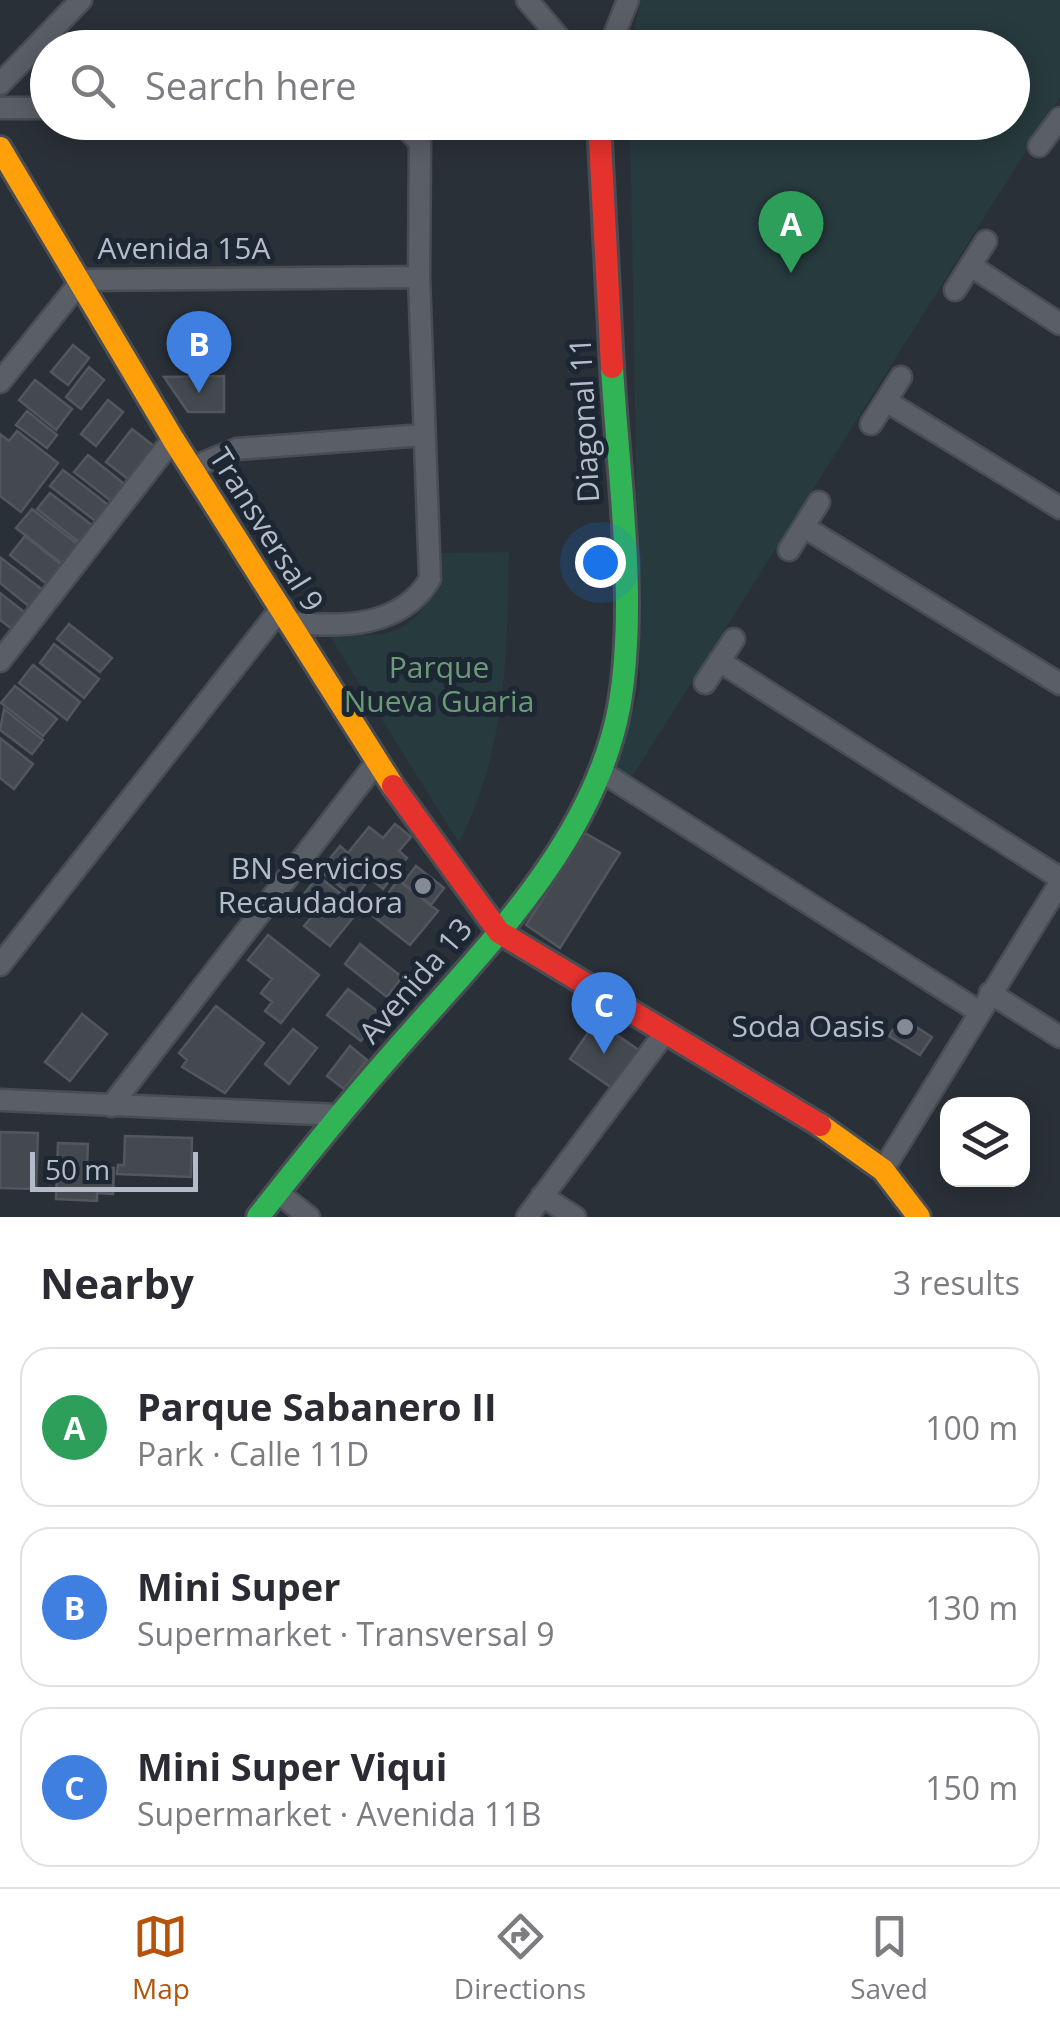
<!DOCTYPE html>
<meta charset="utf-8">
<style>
:root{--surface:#fff;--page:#f2f2f3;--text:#2b2b33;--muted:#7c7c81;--line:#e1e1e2;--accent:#b45309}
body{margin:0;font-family:"Open Sans",sans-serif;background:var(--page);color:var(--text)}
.controls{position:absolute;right:30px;bottom:30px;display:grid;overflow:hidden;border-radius:20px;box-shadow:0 5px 25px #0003}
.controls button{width:90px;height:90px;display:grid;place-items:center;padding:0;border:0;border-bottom:2px solid var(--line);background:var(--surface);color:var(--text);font:50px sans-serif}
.scale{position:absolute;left:30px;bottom:25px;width:168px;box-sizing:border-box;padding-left:10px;border:5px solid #b4bcc9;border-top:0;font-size:28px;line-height:35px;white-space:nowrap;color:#b4bcc9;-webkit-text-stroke:8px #1d2633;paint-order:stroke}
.you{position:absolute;left:600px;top:562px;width:35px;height:35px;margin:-25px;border:8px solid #fff;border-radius:50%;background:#1a73e8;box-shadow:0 0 0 15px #1a73e833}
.badge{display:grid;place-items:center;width:65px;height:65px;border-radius:50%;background:var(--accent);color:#fff;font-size:32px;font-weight:700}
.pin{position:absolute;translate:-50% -82px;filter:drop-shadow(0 2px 5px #0008)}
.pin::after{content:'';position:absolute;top:52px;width:35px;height:30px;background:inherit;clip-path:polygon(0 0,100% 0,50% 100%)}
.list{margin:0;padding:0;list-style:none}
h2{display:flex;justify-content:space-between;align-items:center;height:130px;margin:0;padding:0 40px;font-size:42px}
h2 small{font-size:32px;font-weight:400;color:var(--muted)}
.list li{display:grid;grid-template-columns:65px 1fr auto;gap:30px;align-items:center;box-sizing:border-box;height:160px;margin:0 20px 20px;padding:0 20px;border:2px solid var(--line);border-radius:30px}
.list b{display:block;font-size:38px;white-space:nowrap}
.list p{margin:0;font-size:32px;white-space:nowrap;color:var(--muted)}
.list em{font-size:32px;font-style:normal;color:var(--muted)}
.icon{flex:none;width:55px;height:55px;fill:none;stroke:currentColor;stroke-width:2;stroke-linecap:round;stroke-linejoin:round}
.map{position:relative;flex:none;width:1060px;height:1217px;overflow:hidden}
.search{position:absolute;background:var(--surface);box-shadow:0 5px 25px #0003;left:30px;right:30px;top:30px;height:110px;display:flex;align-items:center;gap:25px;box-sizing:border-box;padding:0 35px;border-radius:55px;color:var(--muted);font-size:38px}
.sheet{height:670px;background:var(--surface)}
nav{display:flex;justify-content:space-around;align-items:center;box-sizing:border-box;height:140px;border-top:2px solid var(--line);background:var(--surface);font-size:28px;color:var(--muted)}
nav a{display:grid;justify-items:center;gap:5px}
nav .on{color:var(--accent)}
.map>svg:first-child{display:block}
</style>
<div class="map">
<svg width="1060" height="1217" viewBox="0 0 1060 1217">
<rect width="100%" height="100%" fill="#2a3038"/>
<!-- green -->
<path fill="#273a3e" d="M 641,0 L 1060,0 L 1060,97 L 632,777 L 615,766 L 640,690 L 630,123 L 1012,122 L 1012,48 L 629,47 Z
M 509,552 C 507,659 507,745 459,843 L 326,630 C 397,647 431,624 442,553 Z"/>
<!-- building -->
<path fill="#444950" stroke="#52575f" stroke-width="2.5" d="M 73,345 L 89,358 L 68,385 L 51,372 Z
M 89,367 L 104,380 L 81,409 L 66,397 Z
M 224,376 L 224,412 L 188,412 L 164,377 Z
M 35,380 L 72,409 L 56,430 L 19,400 Z
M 108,400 L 123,412 L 96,446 L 81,434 Z
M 27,411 L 57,435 L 47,448 L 16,425 Z
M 132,429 L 155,447 L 129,480 L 106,462 Z
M 17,431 L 58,463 L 21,512 L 0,496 L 0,434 L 9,441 Z
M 88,455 L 128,487 L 115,504 L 74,472 Z
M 63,470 L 111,507 L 98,523 L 50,486 Z
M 50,493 L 93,526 L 80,543 L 37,509 Z
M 32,509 L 81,547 L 65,566 L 16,528 Z
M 25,536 L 63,566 L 48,585 L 10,555 Z
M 1,558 L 44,591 L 31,608 L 0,583 Z
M 0,593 L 28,615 L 15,631 L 0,620 Z
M 69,624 L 112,658 L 100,672 L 57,639 Z
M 54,644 L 99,679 L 84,698 L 40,663 Z
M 33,665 L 80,702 L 67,720 L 19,683 Z
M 15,686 L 57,719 L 43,736 L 1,703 Z
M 4,709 L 43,740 L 32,754 L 0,730 Z
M 0,738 L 33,764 L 14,789 L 0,778 Z
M 395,824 L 411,837 L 399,851 L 407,858 L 383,889 L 370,878 L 355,898 L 320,871 L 340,846 L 348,853 L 369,827 L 383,838 Z
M 585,833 L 620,853 L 560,948 L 526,925 Z
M 416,866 L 444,888 L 431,905 L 403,883 Z
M 318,876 L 360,909 L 330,946 L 304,926 L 314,914 L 298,902 Z
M 398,880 L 438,911 L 410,945 L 365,910 L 377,894 L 384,899 Z
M 268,935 L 319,975 L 281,1023 L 265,1011 L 272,1002 L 261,993 L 272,979 L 248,960 Z
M 360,944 L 402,977 L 387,997 L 345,964 Z
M 348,989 L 381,1014 L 361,1041 L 327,1015 Z
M 216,1006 L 264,1043 L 225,1093 L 182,1067 L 187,1060 L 179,1053 Z
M 82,1014 L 107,1034 L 70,1081 L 45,1062 Z
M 901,1017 L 932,1037 L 920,1055 L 889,1036 Z
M 596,1021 L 639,1050 L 612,1088 L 570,1059 Z
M 293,1029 L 317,1048 L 289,1084 L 265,1064 Z
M 350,1046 L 367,1060 L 344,1089 L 327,1076 Z
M 0,1132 L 38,1133 L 36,1189 L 0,1188 Z
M 125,1136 L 192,1138 L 191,1177 L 117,1174 L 118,1165 L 124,1165 Z
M 58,1143 L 88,1144 L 87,1166 L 114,1168 L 113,1194 L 97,1193 L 97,1201 L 56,1199 Z"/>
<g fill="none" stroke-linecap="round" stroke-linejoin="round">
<defs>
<path id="street" d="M 527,0 L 568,48
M 609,48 L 628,0
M 0,84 L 81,0
M 0,108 L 48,108
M 1039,146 L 1060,118
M 971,266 L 1060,324
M 955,290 L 986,241
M 0,382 L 82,280 L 419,277
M 886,401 L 1060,508
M 871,424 L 901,377
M 191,468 L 237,449 L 424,435
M 804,527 L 1060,684
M 789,550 L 819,502
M 288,622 C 340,628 401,628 430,579 L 419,277 L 420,143 L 401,122
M 0,661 L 173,439
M 719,661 L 1060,878
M 705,683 L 734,639
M 602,772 L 978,1011
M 0,965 L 282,607
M 990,993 L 1060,1037
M 0,1100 L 339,1115
M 111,1106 L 376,763
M 883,1170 L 1060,883
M 277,1192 L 309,1217
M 542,1196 L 575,1217
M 527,1217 L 664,1034"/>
<path id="fast" d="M 258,1217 C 302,1161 346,1106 393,1053 C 481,952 593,845 619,708 C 638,602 618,475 612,367"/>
<path id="slow" d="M 0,148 L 173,439 L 393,786
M 820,1125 L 883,1170 L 919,1217"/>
<path id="jam" d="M 599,122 L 612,367
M 393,786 L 499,932 L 820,1125"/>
</defs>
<!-- street casing -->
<use href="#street" stroke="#484c53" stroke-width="25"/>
<!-- fast casing -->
<use href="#fast" stroke="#484c53" stroke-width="28"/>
<!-- slow casing -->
<use href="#slow" stroke="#484c53" stroke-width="28"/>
<!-- jam casing -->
<use href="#jam" stroke="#484c53" stroke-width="28"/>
<!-- street -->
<use href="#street" stroke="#5a5e66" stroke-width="20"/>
<!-- fast -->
<use href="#fast" stroke="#30b455" stroke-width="22"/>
<!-- slow -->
<use href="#slow" stroke="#ff9f0a" stroke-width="22"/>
<!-- jam -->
<use href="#jam" stroke="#e5322d" stroke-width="22"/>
</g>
<!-- markers -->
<g fill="#848b96" stroke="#1d2633" stroke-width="4">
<circle cx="423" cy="886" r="10"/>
<circle cx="905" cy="1027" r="10"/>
</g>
<g text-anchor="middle" stroke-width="10" stroke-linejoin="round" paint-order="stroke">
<!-- street labels -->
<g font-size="30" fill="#b4bcc9" stroke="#1d2633">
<text x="184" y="259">Avenida 15A</text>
<text transform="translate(585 420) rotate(-93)" y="10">Diagonal 11</text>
<text transform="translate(266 530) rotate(58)" y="10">Transversal 9</text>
<text transform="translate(416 981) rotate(-49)" y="10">Avenida 13</text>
</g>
<!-- park labels -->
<g font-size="30" fill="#6b9a76" stroke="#1d2633">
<text x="439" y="678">Parque<tspan x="439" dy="34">Nueva Guaria</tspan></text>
</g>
<!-- poi labels -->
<g font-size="30" fill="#b4bcc9" stroke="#1d2633" text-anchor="end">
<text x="403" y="879">BN Servicios<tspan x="403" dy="34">Recaudadora</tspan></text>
<text x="885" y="1037">Soda Oasis</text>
</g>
</g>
</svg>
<div class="controls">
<button><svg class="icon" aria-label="layers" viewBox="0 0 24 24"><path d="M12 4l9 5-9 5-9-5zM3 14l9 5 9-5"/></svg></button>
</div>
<div class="scale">50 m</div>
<div class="you"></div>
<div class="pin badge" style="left:791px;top:273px;background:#2e9e5b">A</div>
<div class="pin badge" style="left:199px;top:393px;background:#3f7fe0">B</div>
<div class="pin badge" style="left:604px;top:1054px;background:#3f7fe0">C</div>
<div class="search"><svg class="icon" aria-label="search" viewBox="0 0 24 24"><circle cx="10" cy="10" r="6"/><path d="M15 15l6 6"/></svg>Search here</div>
</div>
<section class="sheet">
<h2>Nearby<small>3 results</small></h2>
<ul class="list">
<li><span class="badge" style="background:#2e9e5b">A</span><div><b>Parque Sabanero II</b><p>Park · Calle 11D</p></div><em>100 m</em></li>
<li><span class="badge" style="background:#3f7fe0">B</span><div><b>Mini Super</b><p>Supermarket · Transversal 9</p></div><em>130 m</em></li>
<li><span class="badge" style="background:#3f7fe0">C</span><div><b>Mini Super Viqui</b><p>Supermarket · Avenida 11B</p></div><em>150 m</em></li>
</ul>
</section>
<nav>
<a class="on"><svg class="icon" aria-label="map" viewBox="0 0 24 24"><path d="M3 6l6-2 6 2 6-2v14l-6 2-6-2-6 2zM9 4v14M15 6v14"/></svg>Map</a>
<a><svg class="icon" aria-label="directions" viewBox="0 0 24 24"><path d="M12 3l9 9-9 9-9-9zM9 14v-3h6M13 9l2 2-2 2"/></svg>Directions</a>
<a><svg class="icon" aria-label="saved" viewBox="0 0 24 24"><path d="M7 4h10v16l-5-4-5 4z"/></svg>Saved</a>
</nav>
